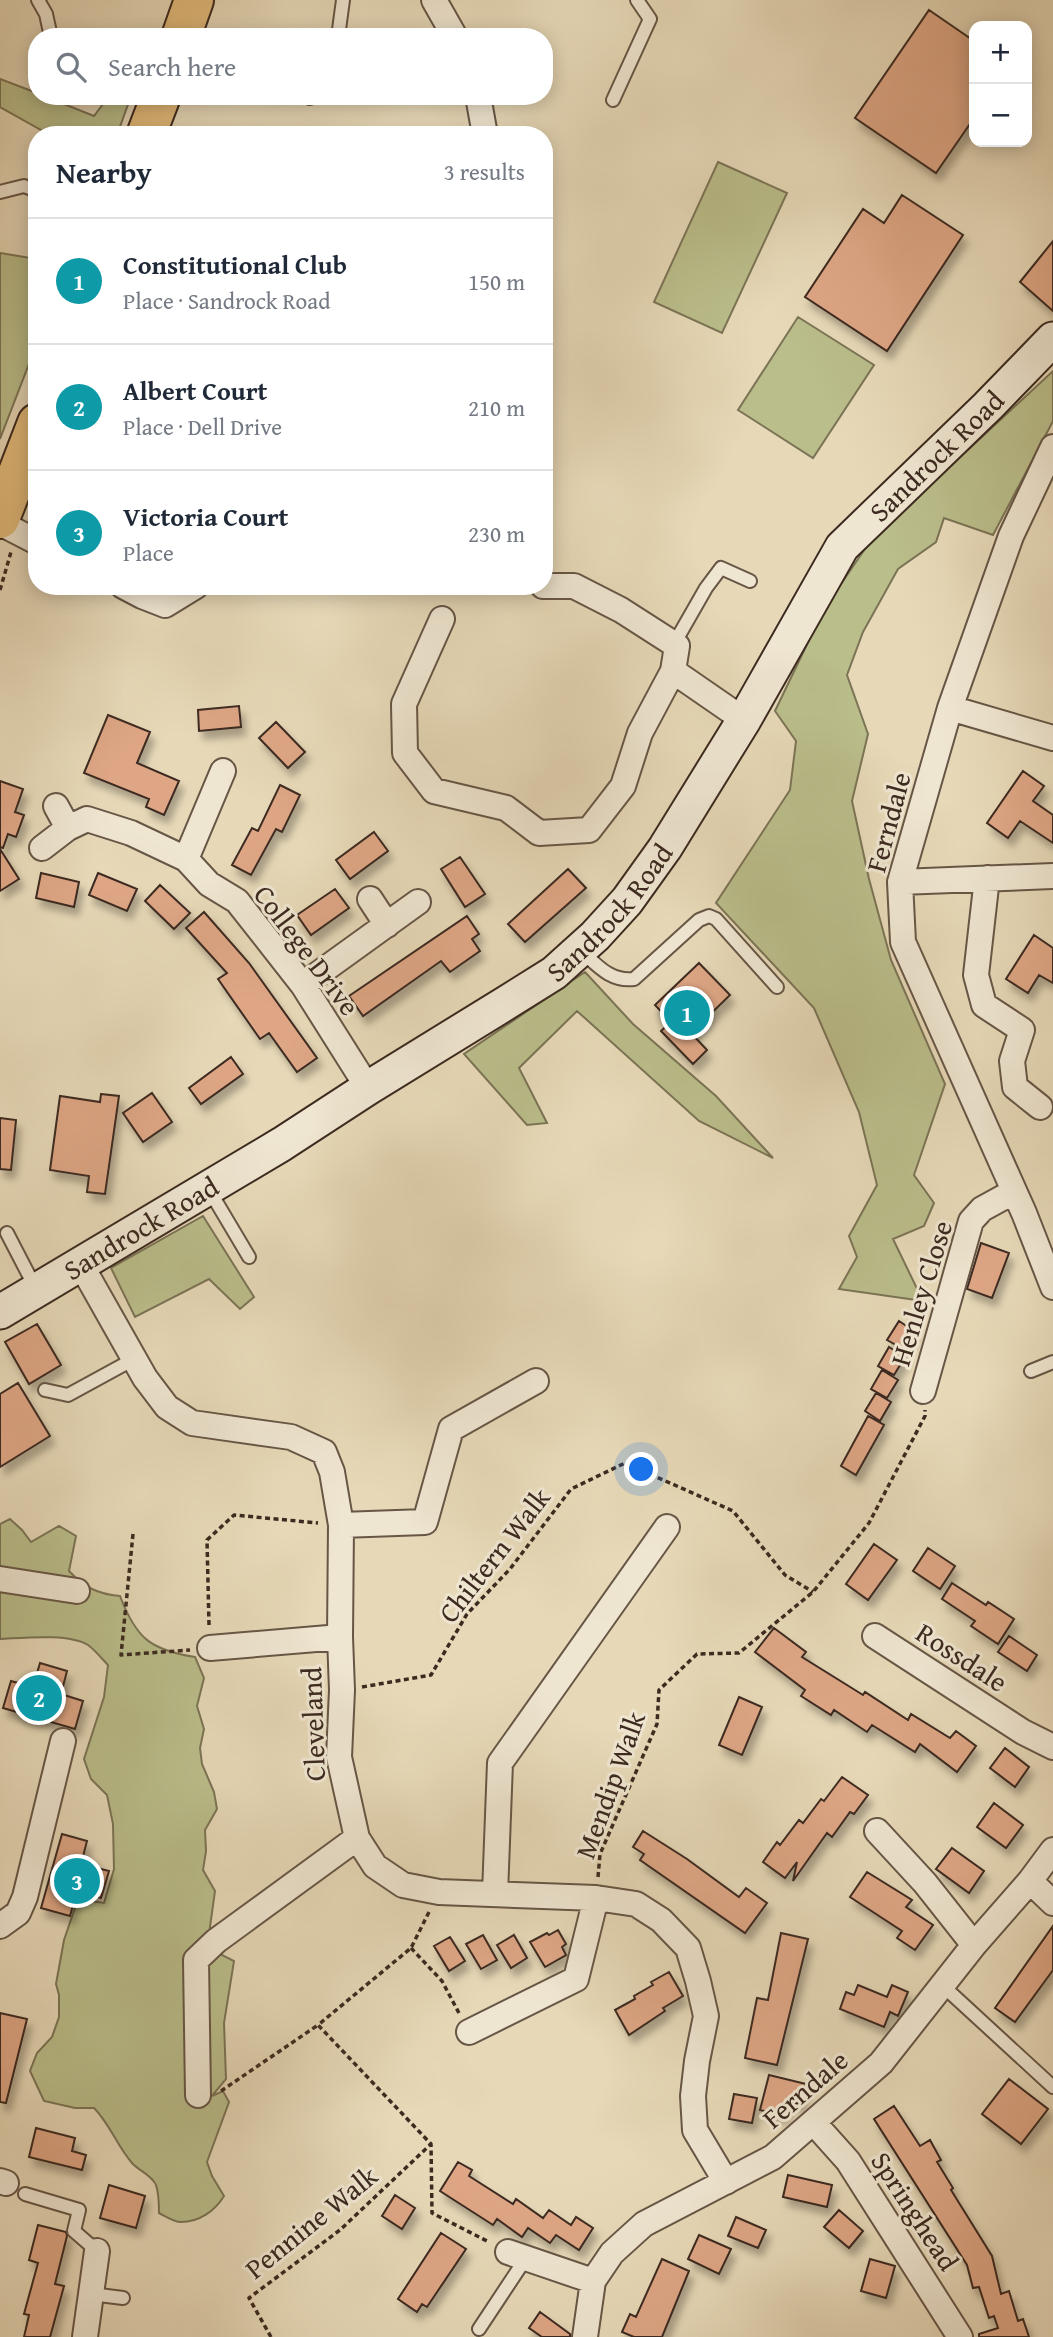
<!DOCTYPE html>
<meta charset="utf-8">
<style>
:root{--surface:#fff;--page:#f6f6f7;--text:#1f2937;--muted:#747a83;--line:#e0e1e3;--accent:#0f766e}
body{margin:0;font-family:"Gentium Book Plus",serif;background:var(--page);color:var(--text)}
.controls{position:absolute;right:21px;top:21px;display:grid;overflow:hidden;border-radius:14px;box-shadow:0 4px 18px #0003}
.controls button{width:63px;height:63px;display:grid;place-items:center;padding:0;border:0;border-bottom:2px solid var(--line);background:var(--surface);color:var(--text);font:35px sans-serif}
.you{position:absolute;left:642px;top:1470px;width:24px;height:24px;margin:-18px;border:5px solid #fff;border-radius:50%;background:#1a73e8;box-shadow:0 0 0 10px #1a73e833}
.badge{display:grid;place-items:center;width:46px;height:46px;border-radius:50%;background:var(--accent);color:#fff;font-size:23px;font-weight:700}
.pin{position:absolute;translate:-50% -50%;border:4px solid #fff;box-shadow:0 2px 7px #0006}
.list{margin:0;padding:0;list-style:none}
h2{display:flex;justify-content:space-between;align-items:center;height:91px;margin:0;padding:0 28px;font-size:30px}
h2 small{font-size:23px;font-weight:400;color:var(--muted)}
.list li{display:grid;grid-template-columns:46px 1fr auto;gap:21px;align-items:center;box-sizing:border-box;height:126px;padding:0 28px;border-top:2px solid var(--line)}
.list b{display:block;font-size:26px;white-space:nowrap}
.list p{margin:0;font-size:23px;white-space:nowrap;color:var(--muted)}
.list em{font-size:23px;font-style:normal;color:var(--muted)}
.icon{flex:none;width:38px;height:38px;fill:none;stroke:currentColor;stroke-width:2;stroke-linecap:round;stroke-linejoin:round}
.map{position:relative;flex:none;width:1053px;height:2337px;overflow:hidden}
.search{position:absolute;background:var(--surface);box-shadow:0 4px 18px #0003;left:28px;top:28px;width:525px;height:77px;display:flex;align-items:center;gap:18px;box-sizing:border-box;padding:0 24px;border-radius:28px;color:var(--muted);font-size:26px}
.panel{position:absolute;background:var(--surface);box-shadow:0 4px 18px #0003;left:28px;top:126px;width:525px;height:469px;border-radius:28px}
.map>svg:first-child{display:block}
</style>
<div class="map">
<svg width="1053" height="2337" viewBox="0 0 1053 2337">
<defs>
<filter id="shadow"><feDropShadow dx="4.5" dy="8" stdDeviation="3.5" flood-color="#0004"/></filter>
</defs>
<rect width="100%" height="100%" fill="#e7d9b8"/>
<filter id="stains"><feTurbulence type="fractalNoise" baseFrequency=".00286" numOctaves="4"/><feColorMatrix values="0 0 0 0 .2 0 0 0 0 .09 0 0 0 0 .02 0 0 0 .5 -.17"/></filter>
<radialGradient id="worn" r=".72"><stop offset=".6" stop-color="#630" stop-opacity="0"/><stop offset="1" stop-color="#630" stop-opacity=".3"/></radialGradient>
<!-- green -->
<path fill="#babe8b" stroke="#7b7456" stroke-width="2" d="M 0,79 L 37,93 L 37,96 L 44,96 L 94,116 L 109,96 L 131,96 L 117,135 L 50,135 L 0,107 Z
M 718,162 L 787,193 L 722,333 L 654,302 Z
M 0,253 L 37,259 L 37,343 L 0,439 Z
M 798,317 L 874,365 L 813,458 L 738,410 Z
M 1053,371 L 1053,421 L 993,535 L 944,518 L 936,542 L 898,569 L 863,632 L 847,675 L 868,734 L 852,801 L 869,879 L 891,960 L 945,1084 L 914,1175 L 934,1203 L 924,1226 L 893,1239 L 923,1301 L 839,1289 L 857,1257 L 849,1236 L 877,1185 L 859,1112 L 814,1008 L 716,903 L 790,790 L 796,741 L 775,711 L 824,609 L 871,540 Z
M 585,972 L 633,1024 L 716,1096 L 773,1158 L 699,1121 L 577,1011 L 519,1068 L 547,1123 L 527,1125 L 464,1054 Z
M 203,1216 L 254,1297 L 240,1309 L 209,1279 L 135,1317 L 111,1268 Z
M 10,1519 L 22,1530 L 31,1542 L 59,1526 L 76,1536 L 69,1571 C 84,1587 97,1594 120,1596 C 136,1638 150,1650 195,1657 L 204,1678 L 197,1706 L 204,1729 L 200,1748 L 202,1764 L 214,1792 L 217,1809 L 205,1830 L 206,1851 L 203,1870 L 215,1891 L 209,1934 L 214,1951 L 234,1961 L 224,2023 L 226,2079 L 212,2096 L 223,2091 L 229,2102 L 207,2162 L 212,2176 L 224,2196 C 215,2211 199,2222 181,2222 C 174,2222 165,2216 159,2213 C 159,2204 159,2194 156,2185 C 152,2175 139,2171 132,2163 C 117,2146 110,2124 94,2108 L 75,2108 L 44,2101 L 30,2071 L 37,2053 L 52,2037 L 59,2017 L 59,1995 L 56,1984 L 64,1940 L 78,1899 L 104,1903 L 114,1869 L 113,1824 L 107,1795 L 91,1779 L 84,1759 L 104,1697 L 108,1665 C 102,1659 95,1650 88,1645 C 68,1633 23,1638 0,1639 L 0,1524 Z"/>
<!-- building -->
<path fill="#dea685" stroke="#3c2a20" stroke-width="2" filter="url(#shadow)" d="M 929,10 L 974,41 L 974,118 L 936,173 L 855,118 Z
M 902,195 L 963,235 L 887,351 L 805,297 L 863,209 L 884,223 Z
M 1053,241 L 1053,311 L 1020,282 Z
M 239,706 L 241,727 L 199,731 L 198,710 Z
M 108,715 L 150,732 L 137,763 L 179,781 L 164,815 L 146,807 L 149,799 L 84,773 Z
M 276,722 L 305,752 L 288,768 L 259,738 Z
M 1023,771 L 1044,786 L 1033,801 L 1053,815 L 1053,843 L 1020,821 L 1008,838 L 987,823 Z
M 0,781 L 23,789 L 15,812 L 24,815 L 16,837 L 8,834 L 3,848 L 0,847 Z
M 280,785 L 300,795 L 282,832 L 276,829 L 251,875 L 232,865 L 252,828 L 258,831 Z
M 374,832 L 388,851 L 350,879 L 336,860 Z
M 0,849 L 19,879 L 0,891 Z
M 460,857 L 485,894 L 465,907 L 441,869 Z
M 568,869 L 586,888 L 525,942 L 508,924 Z
M 41,873 L 79,882 L 74,907 L 36,898 Z
M 98,873 L 137,889 L 127,911 L 89,895 Z
M 160,885 L 190,913 L 174,929 L 145,901 Z
M 335,889 L 349,908 L 311,935 L 297,915 Z
M 204,912 L 249,963 L 317,1058 L 297,1072 L 269,1033 L 260,1039 L 218,979 L 227,973 L 186,928 Z
M 467,916 L 479,934 L 472,939 L 480,951 L 450,972 L 441,961 L 363,1016 L 349,996 Z
M 1034,935 L 1053,948 L 1053,983 L 1039,975 L 1028,993 L 1006,979 Z
M 699,963 L 730,995 L 691,1033 L 707,1050 L 693,1064 L 661,1031 L 671,1022 L 655,1005 Z
M 231,1057 L 243,1074 L 201,1104 L 189,1088 Z
M 152,1093 L 172,1122 L 143,1142 L 123,1113 Z
M 101,1094 L 119,1096 L 105,1194 L 87,1192 L 89,1176 L 50,1170 L 60,1096 L 100,1102 Z
M 0,1118 L 16,1120 L 11,1170 L 0,1169 Z
M 981,1243 L 1009,1253 L 992,1298 L 967,1289 Z
M 899,1321 L 914,1331 L 903,1349 L 887,1340 Z
M 37,1324 L 61,1365 L 29,1384 L 5,1342 Z
M 889,1347 L 905,1357 L 894,1375 L 878,1366 Z
M 882,1370 L 898,1380 L 887,1398 L 871,1389 Z
M 18,1383 L 50,1436 L 0,1467 L 0,1394 Z
M 876,1393 L 891,1402 L 880,1421 L 865,1411 Z
M 868,1416 L 884,1425 L 856,1475 L 841,1466 Z
M 874,1544 L 897,1560 L 868,1600 L 846,1584 Z
M 928,1548 L 955,1566 L 940,1589 L 913,1571 Z
M 952,1583 L 986,1605 L 988,1602 L 1014,1619 L 998,1644 L 971,1626 L 975,1621 L 942,1599 Z
M 774,1628 L 806,1652 L 802,1657 L 863,1695 L 865,1692 L 908,1720 L 911,1714 L 950,1738 L 956,1731 L 976,1746 L 957,1772 L 920,1744 L 915,1752 L 872,1725 L 867,1732 L 834,1710 L 831,1715 L 801,1696 L 805,1690 L 755,1652 Z
M 1009,1636 L 1037,1655 L 1027,1671 L 998,1652 Z
M 40,1663 L 67,1671 L 61,1694 L 83,1701 L 75,1729 L 3,1708 L 11,1681 L 33,1687 Z
M 739,1697 L 762,1707 L 742,1755 L 719,1745 Z
M 1005,1748 L 1029,1767 L 1015,1787 L 990,1768 Z
M 842,1777 L 868,1795 L 854,1814 L 850,1812 L 832,1837 L 827,1833 L 793,1881 L 797,1862 L 785,1878 L 763,1862 L 777,1842 L 780,1845 L 799,1820 L 803,1823 L 821,1799 L 824,1801 Z
M 994,1803 L 1023,1825 L 1006,1848 L 977,1827 Z
M 643,1831 L 687,1859 L 739,1897 L 746,1888 L 767,1903 L 745,1933 L 640,1860 L 644,1854 L 633,1847 Z
M 62,1834 L 87,1841 L 81,1864 L 109,1871 L 101,1898 L 77,1891 L 70,1916 L 41,1908 Z
M 952,1848 L 984,1871 L 969,1893 L 936,1869 Z
M 867,1872 L 912,1900 L 906,1907 L 933,1925 L 915,1950 L 897,1938 L 902,1931 L 850,1897 Z
M 1053,1926 L 1053,1970 L 1015,2022 L 995,2008 Z
M 558,1930 L 566,1944 L 562,1947 L 566,1955 L 545,1967 L 530,1942 L 547,1933 L 549,1935 Z
M 781,1933 L 808,1939 L 777,2065 L 745,2058 L 757,1998 L 768,2000 Z
M 483,1935 L 497,1960 L 481,1969 L 466,1944 Z
M 514,1935 L 527,1958 L 511,1968 L 497,1945 Z
M 450,1937 L 465,1961 L 449,1971 L 434,1946 Z
M 669,1972 L 683,1996 L 663,2008 L 665,2011 L 629,2035 L 615,2010 L 635,1999 L 634,1996 L 653,1985 L 651,1982 Z
M 858,1985 L 887,1997 L 892,1985 L 908,1992 L 898,2016 L 890,2012 L 884,2027 L 840,2009 L 846,1992 L 854,1995 Z
M 0,2013 L 27,2019 L 6,2103 L 0,2102 Z
M 769,2075 L 806,2084 L 800,2104 L 788,2101 L 784,2116 L 760,2110 Z
M 1009,2079 L 1048,2109 L 1021,2144 L 982,2114 Z
M 734,2094 L 757,2098 L 752,2123 L 729,2119 Z
M 894,2106 L 920,2146 L 930,2140 L 941,2160 L 937,2162 L 953,2188 L 951,2190 L 992,2256 L 1001,2294 L 1009,2291 L 1018,2321 L 1023,2319 L 1029,2337 L 979,2337 L 979,2334 L 998,2328 L 994,2316 L 989,2318 L 979,2287 L 973,2288 L 967,2265 L 874,2119 Z
M 36,2128 L 75,2138 L 72,2151 L 86,2155 L 82,2170 L 29,2157 Z
M 458,2162 L 472,2170 L 469,2176 L 513,2204 L 516,2199 L 543,2218 L 549,2210 L 571,2225 L 576,2217 L 593,2228 L 579,2250 L 556,2235 L 550,2243 L 528,2228 L 522,2237 L 497,2219 L 493,2225 L 440,2191 Z
M 788,2175 L 832,2185 L 827,2207 L 783,2197 Z
M 109,2185 L 145,2196 L 136,2228 L 100,2218 Z
M 395,2195 L 415,2208 L 402,2229 L 382,2216 Z
M 839,2210 L 863,2231 L 849,2248 L 824,2227 Z
M 736,2217 L 766,2230 L 758,2248 L 728,2236 Z
M 38,2225 L 66,2232 L 67,2236 L 55,2284 L 64,2286 L 50,2337 L 24,2337 L 29,2315 L 24,2314 L 38,2263 L 29,2260 Z
M 441,2233 L 466,2249 L 427,2307 L 422,2304 L 417,2312 L 398,2299 Z
M 699,2235 L 731,2249 L 719,2274 L 688,2259 Z
M 662,2259 L 689,2271 L 662,2337 L 634,2337 L 622,2332 L 630,2314 L 636,2317 Z
M 870,2259 L 895,2266 L 886,2298 L 861,2291 Z
M 540,2312 L 570,2334 L 570,2337 L 542,2337 L 529,2328 Z"/>
<g fill="none" stroke-linecap="round" stroke-linejoin="round">
<defs>
<path id="lane" d="M 38,0 L 46,14 L 51,37
M 338,37 L 343,0
M 305,96 L 310,98 L 316,96
M 613,100 L 650,19 L 637,0
M 0,192 L 24,186 L 37,191
M 674,644 L 706,588 L 721,568 L 750,581
M 580,950 C 597,965 610,982 634,979 L 699,920 L 709,916 L 716,919 L 777,987
M 208,1188 L 249,1257
M 7,1233 L 36,1289
M 1031,1371 L 1053,1362
M 45,1390 L 68,1395 L 134,1359
M 942,1985 L 1053,2087
M 25,2194 L 79,2210 L 74,2231 L 97,2251
M 91,2294 L 123,2298
M 479,2329 L 526,2258"/>
<path id="street" d="M 434,0 L 455,37
M 478,96 L 485,135
M 1053,447 L 1011,536 L 950,708 L 900,882 L 903,942 L 1024,1213 L 1053,1287
M 0,523 L 37,542
M 123,586 L 142,596 L 165,605 L 196,586
M 543,586 L 574,586 L 621,610 L 674,644 L 677,646 L 673,671 L 744,720
M 442,619 L 404,704 L 405,753 L 434,791 L 506,808 L 539,833 L 589,830 L 623,786 L 640,733 L 673,671
M 950,708 L 1053,738
M 56,806 L 68,828
M 42,848 L 68,828 L 87,819 L 131,833 L 186,859 L 209,884 L 237,901 L 303,985 L 368,1088
M 186,859 L 223,771
M 987,878 L 976,975 L 984,1005 L 1022,1030 L 1012,1061 L 1015,1087 L 1040,1107
M 900,882 L 1053,876
M 370,899 L 387,925
M 303,985 L 418,902
M 80,1263 L 145,1378 L 167,1407 L 192,1423 L 291,1437 L 324,1452 L 332,1472 L 341,1525 L 340,1637 L 342,1690 L 339,1757 L 357,1838 L 375,1866 L 403,1885 L 439,1892 L 596,1898 L 636,1904 L 661,1920 L 688,1948 L 698,1981 L 706,2016 L 697,2061 L 693,2096 L 695,2130 L 726,2182
M 923,1391 L 971,1221 L 982,1209 L 1013,1192
M 341,1525 L 425,1522 L 451,1429 L 536,1381
M 0,1579 L 77,1591
M 875,1636 L 1023,1732 L 1053,1747
M 210,1648 L 340,1637
M 877,1831 L 925,1883 L 974,1945
M 1030,1881 L 1053,1903
M 495,1894 L 500,1763 L 667,1527
M 0,1926 L 18,1913 L 25,1897 L 63,1741
M 469,2032 L 576,1979 L 596,1898
M 198,2095 L 196,1960 L 216,1941 L 357,1838
M 814,2123 L 848,2161 L 960,2337
M 0,2181 L 6,2183
M 508,2252 L 593,2281
M 85,2337 L 97,2251
M 585,2337 L 593,2281 L 612,2253 L 644,2224 L 773,2157 L 881,2063 L 974,1945 L 1030,1881 L 1053,1850"/>
<g id="secondary">
<path id="s1" d="M 0,1312 L 282,1144 L 368,1088 L 506,1003 L 554,973 L 595,936 L 627,901 L 665,848 L 744,720 L 842,547 L 988,406 L 1053,339"/>
</g>
<path id="primary" d="M 181,37 L 194,0
M 146,135 L 161,96
M 0,519 L 37,423"/>
</defs>
<!-- lane casing -->
<use href="#lane" stroke="#675646" stroke-width="16"/>
<!-- street casing -->
<use href="#street" stroke="#675646" stroke-width="28"/>
<!-- secondary casing -->
<use href="#secondary" stroke="#3c2a20" stroke-width="37"/>
<!-- primary casing -->
<use href="#primary" stroke="#3c2a20" stroke-width="42"/>
<!-- path -->
<path stroke="#3c2a20" stroke-width="3.5" stroke-dasharray="5 3.5" stroke-linecap="butt" d="M 0,590 L 11,552
M 133,1534 L 121,1655 L 190,1650
M 209,1625 L 207,1540 L 234,1515 L 318,1523
M 362,1687 L 431,1675 L 467,1614 L 510,1569 L 571,1489 L 625,1463 L 733,1511 L 785,1575 L 813,1592
M 598,1877 L 600,1854 L 657,1724 L 659,1690 L 697,1654 L 739,1653 L 813,1592 L 869,1523 L 925,1416 L 925,1410
M 429,1912 L 411,1948 L 318,2025 L 431,2144 L 432,2213 L 489,2242
M 411,1948 L 442,1981 L 460,2015
M 221,2091 L 318,2025
M 271,2337 L 249,2298 L 340,2230 L 431,2144"/>
<!-- lane -->
<use href="#lane" stroke="#efe6d1" stroke-width="12"/>
<!-- street -->
<use href="#street" stroke="#efe6d1" stroke-width="24"/>
<!-- secondary -->
<use href="#secondary" stroke="#efe6d1" stroke-width="33"/>
<!-- primary -->
<use href="#primary" stroke="#e4bc7c" stroke-width="38"/>
</g>
<g text-anchor="middle" stroke-width="6" stroke-linejoin="round" paint-order="stroke">
<!-- street labels -->
<g font-size="28" fill="#3c2a20" stroke="#efe6d1">
<text dy="10" stroke="none"><textPath href="#s1" startOffset="1298">Sandrock Road</textPath></text>
<text transform="translate(888 822) rotate(-75)" y="10">Ferndale</text>
<text dy="10" stroke="none"><textPath href="#s1" startOffset="732">Sandrock Road</textPath></text>
<text transform="translate(307 950) rotate(53)" y="10">College Drive</text>
<text dy="10" stroke="none"><textPath href="#s1" startOffset="164">Sandrock Road</textPath></text>
<text transform="translate(921 1293) rotate(-73)" y="10">Henley Close</text>
<text transform="translate(494 1555) rotate(-52)" y="10">Chiltern Walk</text>
<text transform="translate(962 1657) rotate(33)" y="10">Rossdale</text>
<text transform="translate(313 1724) rotate(-92)" y="10">Cleveland</text>
<text transform="translate(610 1785) rotate(-70)" y="10">Mendip Walk</text>
<text transform="translate(805 2089) rotate(-41)" y="10">Ferndale</text>
<text transform="translate(915 2211) rotate(57)" y="10">Springhead</text>
<text transform="translate(311 2222) rotate(-39)" y="10">Pennine Walk</text>
</g>
</g>
<rect width="100%" height="100%" filter="url(#stains)"/>
<rect width="100%" height="100%" fill="url(#worn)"/>
</svg>
<div class="controls">
<button>+</button>
<button>−</button>
</div>
<div class="you"></div>
<div class="pin badge" style="left:687px;top:1013px;background:#0f9aa8">1</div>
<div class="pin badge" style="left:39px;top:1698px;background:#0f9aa8">2</div>
<div class="pin badge" style="left:77px;top:1881px;background:#0f9aa8">3</div>
<div class="search"><svg class="icon" aria-label="search" viewBox="0 0 24 24"><circle cx="10" cy="10" r="6"/><path d="M15 15l6 6"/></svg>Search here</div>
<section class="panel">
<h2>Nearby<small>3 results</small></h2>
<ul class="list">
<li><span class="badge" style="background:#0f9aa8">1</span><div><b>Constitutional Club</b><p>Place · Sandrock Road</p></div><em>150 m</em></li>
<li><span class="badge" style="background:#0f9aa8">2</span><div><b>Albert Court</b><p>Place · Dell Drive</p></div><em>210 m</em></li>
<li><span class="badge" style="background:#0f9aa8">3</span><div><b>Victoria Court</b><p>Place</p></div><em>230 m</em></li>
</ul>
</section>
</div>
